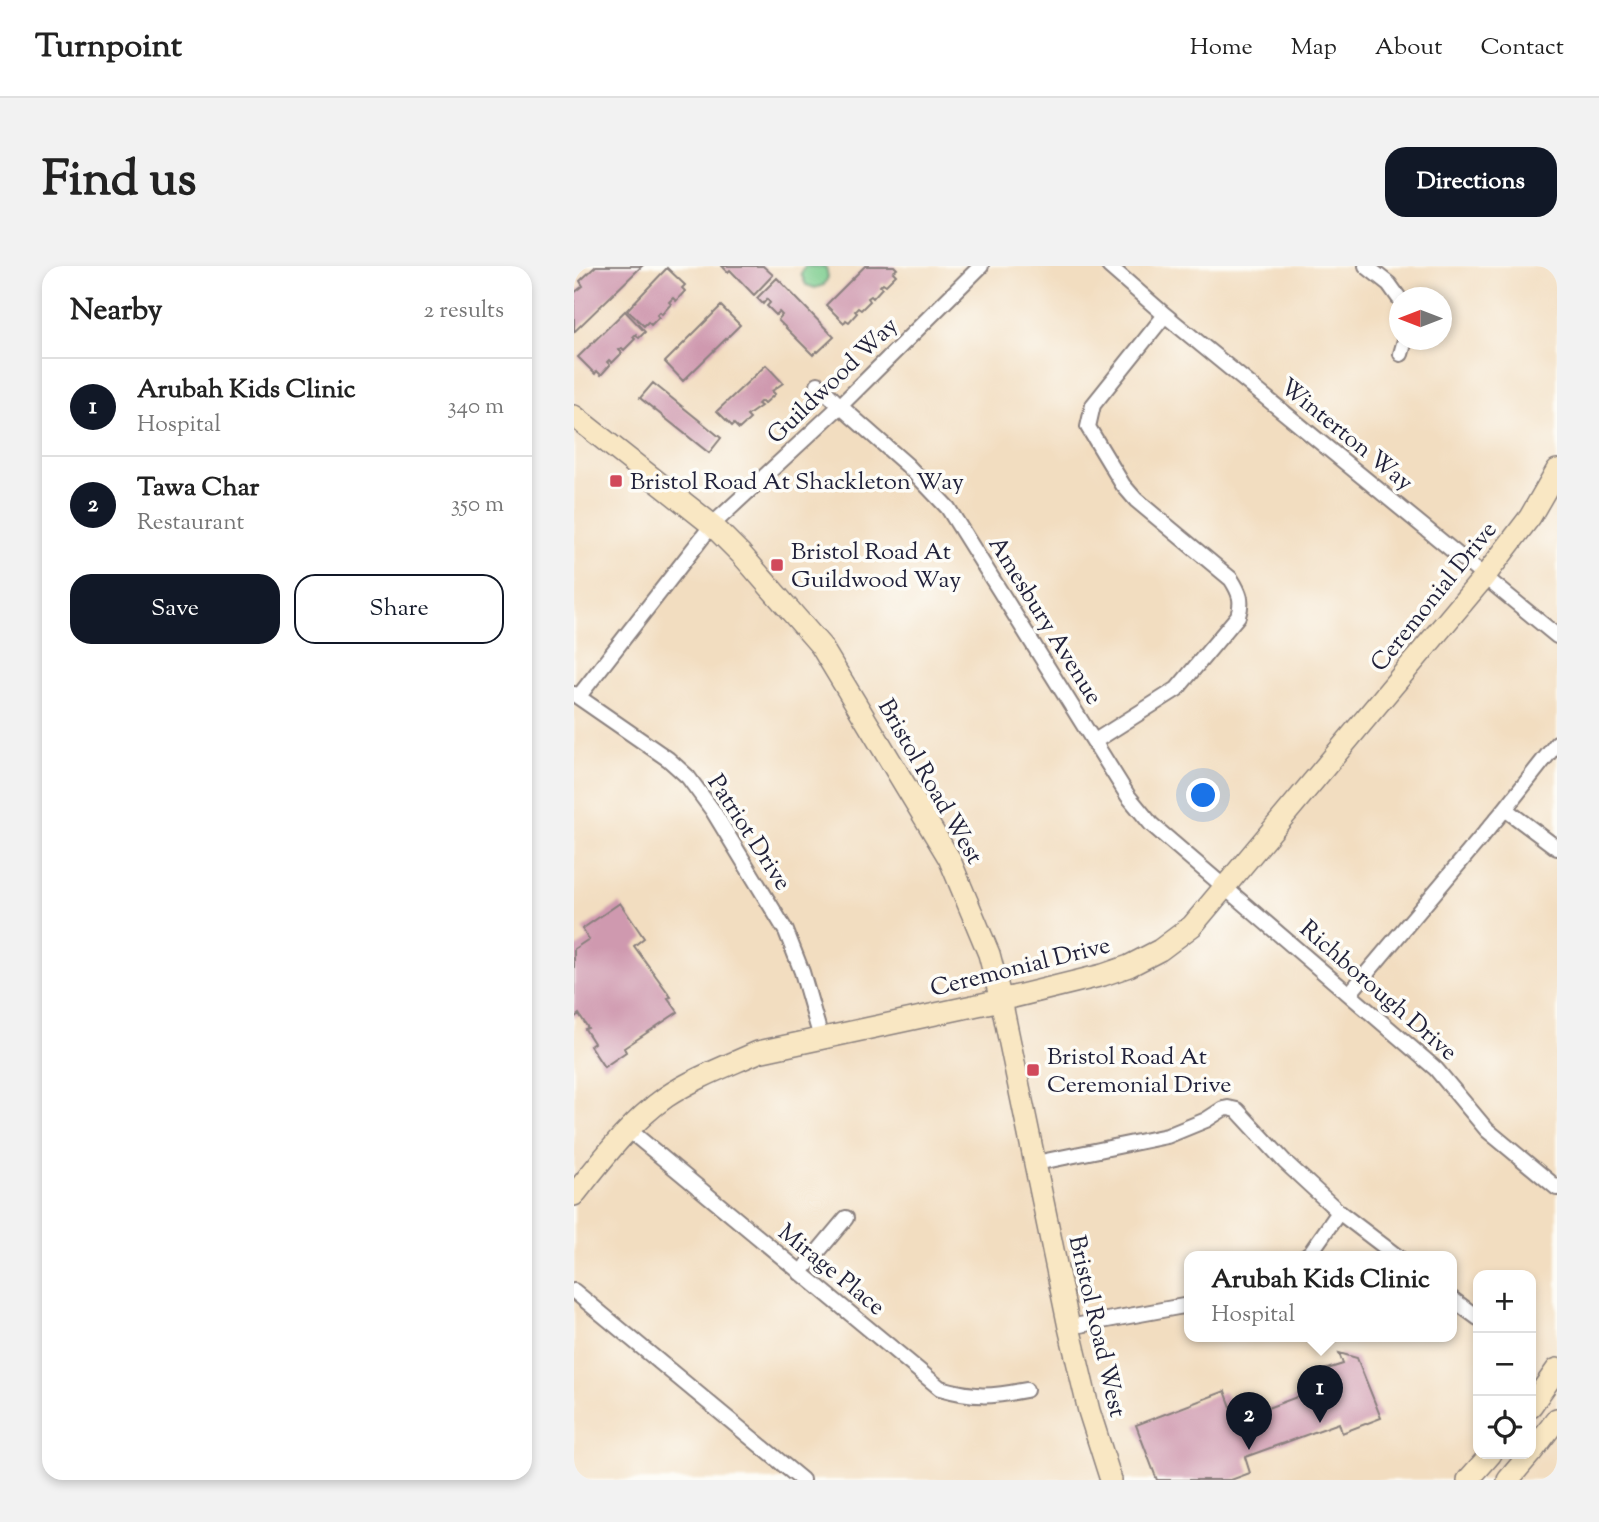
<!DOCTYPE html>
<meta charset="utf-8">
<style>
:root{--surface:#fff;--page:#f2f2f2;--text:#222;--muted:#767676;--line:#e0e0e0;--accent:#111827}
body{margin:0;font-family:"Sorts Mill Goudy",serif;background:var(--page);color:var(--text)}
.controls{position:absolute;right:21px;bottom:21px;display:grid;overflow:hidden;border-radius:14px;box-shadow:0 4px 10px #0003}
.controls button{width:63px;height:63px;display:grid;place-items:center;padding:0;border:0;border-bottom:2px solid var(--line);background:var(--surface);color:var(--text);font:35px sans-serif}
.compass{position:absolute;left:815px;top:21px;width:63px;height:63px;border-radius:50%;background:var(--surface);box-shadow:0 4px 10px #0003;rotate:270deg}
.you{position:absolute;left:630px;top:530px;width:24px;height:24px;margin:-18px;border:5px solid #fff;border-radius:50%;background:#1a73e8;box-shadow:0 0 0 10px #1a73e833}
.badge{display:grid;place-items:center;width:46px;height:46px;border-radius:50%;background:var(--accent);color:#fff;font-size:23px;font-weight:700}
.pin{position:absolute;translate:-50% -58px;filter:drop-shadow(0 2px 4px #0008)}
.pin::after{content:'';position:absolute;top:37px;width:24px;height:21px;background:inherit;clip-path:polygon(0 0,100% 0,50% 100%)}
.popup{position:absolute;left:610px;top:985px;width:273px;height:91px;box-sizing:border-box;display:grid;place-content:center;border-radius:14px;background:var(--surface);filter:drop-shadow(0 2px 5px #0005);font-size:23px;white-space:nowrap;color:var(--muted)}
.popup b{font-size:26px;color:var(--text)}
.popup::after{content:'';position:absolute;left:50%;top:100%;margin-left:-14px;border:14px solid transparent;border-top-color:var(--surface)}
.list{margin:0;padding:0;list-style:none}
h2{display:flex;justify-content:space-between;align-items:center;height:91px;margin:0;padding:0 28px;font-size:30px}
h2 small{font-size:23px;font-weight:400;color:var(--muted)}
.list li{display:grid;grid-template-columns:46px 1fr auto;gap:21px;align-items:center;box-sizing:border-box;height:98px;padding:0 28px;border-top:2px solid var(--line)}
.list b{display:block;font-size:26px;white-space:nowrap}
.list p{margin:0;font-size:23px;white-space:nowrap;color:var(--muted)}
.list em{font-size:23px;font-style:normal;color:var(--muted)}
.actions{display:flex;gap:14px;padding:21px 28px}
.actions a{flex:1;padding:16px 0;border:2px solid var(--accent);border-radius:21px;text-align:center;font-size:24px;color:var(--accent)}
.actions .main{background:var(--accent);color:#fff}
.icon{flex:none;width:38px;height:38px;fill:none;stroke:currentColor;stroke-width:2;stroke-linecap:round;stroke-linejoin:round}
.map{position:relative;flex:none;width:983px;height:1214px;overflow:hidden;border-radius:21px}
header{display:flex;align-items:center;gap:42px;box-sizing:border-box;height:98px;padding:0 35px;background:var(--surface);border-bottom:2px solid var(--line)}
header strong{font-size:33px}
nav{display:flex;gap:38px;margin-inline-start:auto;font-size:24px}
.intro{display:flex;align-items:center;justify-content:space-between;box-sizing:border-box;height:168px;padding:0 42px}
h1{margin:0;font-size:49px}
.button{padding:18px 32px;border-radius:21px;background:var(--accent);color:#fff;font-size:24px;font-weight:700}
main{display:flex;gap:42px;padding:0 42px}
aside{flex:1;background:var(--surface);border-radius:21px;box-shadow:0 4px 10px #0003}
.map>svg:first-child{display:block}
</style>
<header>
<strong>Turnpoint</strong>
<nav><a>Home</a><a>Map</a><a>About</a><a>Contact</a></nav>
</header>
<div class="intro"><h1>Find us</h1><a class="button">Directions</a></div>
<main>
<aside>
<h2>Nearby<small>2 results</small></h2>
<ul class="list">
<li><span class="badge">1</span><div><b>Arubah Kids Clinic</b><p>Hospital</p></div><em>340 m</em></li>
<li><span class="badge">2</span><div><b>Tawa Char</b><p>Restaurant</p></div><em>350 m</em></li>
</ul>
<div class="actions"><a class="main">Save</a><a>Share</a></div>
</aside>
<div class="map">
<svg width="983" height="1214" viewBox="0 0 983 1214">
<rect width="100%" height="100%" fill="#fdfcf7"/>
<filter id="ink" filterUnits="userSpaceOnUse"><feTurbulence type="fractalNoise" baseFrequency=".0143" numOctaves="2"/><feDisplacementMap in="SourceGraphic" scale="14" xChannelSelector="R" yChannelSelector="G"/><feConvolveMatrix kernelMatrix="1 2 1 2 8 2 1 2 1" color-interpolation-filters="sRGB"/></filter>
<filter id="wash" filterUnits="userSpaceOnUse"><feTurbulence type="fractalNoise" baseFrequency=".00686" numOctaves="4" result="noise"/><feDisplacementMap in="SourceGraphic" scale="28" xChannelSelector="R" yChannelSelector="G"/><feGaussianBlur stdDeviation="1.57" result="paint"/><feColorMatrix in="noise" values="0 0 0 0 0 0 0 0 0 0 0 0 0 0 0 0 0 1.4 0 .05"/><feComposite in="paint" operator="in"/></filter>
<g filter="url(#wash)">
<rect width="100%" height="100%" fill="#f2ddc0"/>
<!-- green -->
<path fill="#7bcc8d" stroke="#4e7764" stroke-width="2" d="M 231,0 L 252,1 L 254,11 L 250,19 L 241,22 L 232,19 L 227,8 Z"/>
<g id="blocks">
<!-- building -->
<path fill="#cf99af" d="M 22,0 L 68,0 L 0,66 L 0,27 L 9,20 L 6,15 Z
M 148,0 L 189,0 L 199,9 L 180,29 L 156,4 L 154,6 Z
M 291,0 L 320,0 L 323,3 L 319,6 L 322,9 L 312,19 L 309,17 L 306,20 L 308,22 L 299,32 L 297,30 L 294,32 L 296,35 L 287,44 L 284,42 L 281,45 L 283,47 L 275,56 L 272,54 L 270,57 L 252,39 Z
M 93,2 L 111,19 L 108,22 L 111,25 L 102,35 L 99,32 L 95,36 L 97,38 L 88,48 L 86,46 L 83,49 L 85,51 L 77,59 L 74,56 L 70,60 L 53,44 Z
M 203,12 L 260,71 L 244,86 L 243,85 L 239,89 L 204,54 L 208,49 L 205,46 L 202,49 L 193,40 L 196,37 L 193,33 L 189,38 L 183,32 Z
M 147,40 L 166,59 L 109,115 L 91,96 Z
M 51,45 L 71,66 L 65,72 L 62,68 L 59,71 L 61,73 L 50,84 L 48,82 L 45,84 L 48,87 L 38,97 L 35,94 L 33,96 L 36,99 L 27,109 L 23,105 L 21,108 L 4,91 Z
M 192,99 L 209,117 L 198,125 L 201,128 L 190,138 L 187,135 L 184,138 L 187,140 L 173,150 L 176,153 L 165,163 L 160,158 L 158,160 L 143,145 Z
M 79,117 L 147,172 L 135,187 L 66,132 Z
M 46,637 L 70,672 L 60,680 L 97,731 L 94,732 L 104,746 L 50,782 L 52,786 L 30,801 L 16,780 L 20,777 L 11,763 L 14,762 L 5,748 L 0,752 L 0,683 L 15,673 L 8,663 Z
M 765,1087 L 783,1092 L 807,1152 L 768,1167 L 765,1157 L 671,1191 L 676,1207 L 657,1214 L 583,1214 L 562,1159 L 651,1125 L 662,1154 L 752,1120 L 747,1105 L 769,1098 Z"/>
</g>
</g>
<g filter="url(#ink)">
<use href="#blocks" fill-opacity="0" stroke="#8a807e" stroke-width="2"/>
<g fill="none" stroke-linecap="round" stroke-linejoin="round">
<defs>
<path id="street" d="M 535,0 L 591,49 L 983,370
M 792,0 L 815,18 L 825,32
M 827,88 L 831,74
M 244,118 L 266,140 L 333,199 L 374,242 L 554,530 L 577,558 L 862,803 L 913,864 L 983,922
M 0,428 L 94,493 L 114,511 L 139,545 L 212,665 L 228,706 L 247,772
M 5,430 L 138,259 L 266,140 L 407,0
M 521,475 L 603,423 L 664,350 C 669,335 666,327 657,313 L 562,234 L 549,219 L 514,161 L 519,139 L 591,49
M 931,543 L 983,582
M 776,727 L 931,543 L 983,477
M 55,864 L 366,1122 C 401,1132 416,1131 452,1124
M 462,897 L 593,870 L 632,854 L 649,843 L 654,842 L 663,844 L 711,896 L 765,946 L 824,991
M 730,991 L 737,986 L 765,946
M 226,1007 L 272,952
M 0,1025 L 228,1214
M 877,1032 L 904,1052
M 495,1061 L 615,1039"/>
<path id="secondary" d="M 0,150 L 138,259 L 167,288 L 247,380 L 375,592 L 415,688 L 427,734 L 495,1061 L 515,1145 L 537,1214
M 0,929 C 28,894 55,857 92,831 C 120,812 153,800 184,786 L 427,734 L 529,709 L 555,700 L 586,684 L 618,660 L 911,310 L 956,251 L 983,204
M 957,1140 L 983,1103
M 957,1187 L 983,1153
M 894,1214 L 917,1188
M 934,1214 L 956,1188"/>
</defs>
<!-- street casing -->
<use href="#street" stroke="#8a807e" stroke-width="18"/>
<!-- secondary casing -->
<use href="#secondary" stroke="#8a807e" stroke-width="24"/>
<!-- street -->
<use href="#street" stroke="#fff" stroke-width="14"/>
<!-- secondary -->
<use href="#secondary" stroke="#f9e7c3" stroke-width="21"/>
</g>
</g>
<!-- markers -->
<g fill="#d1495b" stroke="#fdfcf7" stroke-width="2.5">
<rect x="35" y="208" width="14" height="14" rx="3.5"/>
<rect x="196" y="292" width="14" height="14" rx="3.5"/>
<rect x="452" y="797" width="14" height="14" rx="3.5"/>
</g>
<g text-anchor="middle" stroke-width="7" stroke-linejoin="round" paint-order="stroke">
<!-- street labels -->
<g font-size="24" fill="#22223b" stroke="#fdfcf7">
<text transform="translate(258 114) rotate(-44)" y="8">Guildwood Way</text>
<text transform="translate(773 168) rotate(39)" y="8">Winterton Way</text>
<text transform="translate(859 330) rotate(-51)" y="8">Ceremonial Drive</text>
<text transform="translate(472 354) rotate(58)" y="8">Amesbury Avenue</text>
<text transform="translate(357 515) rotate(60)" y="8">Bristol Road West</text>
<text transform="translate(176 566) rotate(57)" y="8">Patriot Drive</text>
<text transform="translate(446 700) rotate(-14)" y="8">Ceremonial Drive</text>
<text transform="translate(805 724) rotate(41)" y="8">Richborough Drive</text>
<text transform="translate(258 1003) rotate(39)" y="8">Mirage Place</text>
<text transform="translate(524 1060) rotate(77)" y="8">Bristol Road West</text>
</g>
<!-- poi labels -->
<g font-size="24" fill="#22223b" stroke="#fdfcf7" text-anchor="start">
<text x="56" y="223">Bristol Road At Shackleton Way</text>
<text x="217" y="293">Bristol Road At<tspan x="217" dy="28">Guildwood Way</tspan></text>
<text x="473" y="798">Bristol Road At<tspan x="473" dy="28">Ceremonial Drive</tspan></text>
</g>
</g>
</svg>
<div class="controls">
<button>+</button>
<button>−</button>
<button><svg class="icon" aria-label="locate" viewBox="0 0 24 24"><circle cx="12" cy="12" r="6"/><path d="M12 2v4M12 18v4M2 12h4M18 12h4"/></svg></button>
</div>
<svg class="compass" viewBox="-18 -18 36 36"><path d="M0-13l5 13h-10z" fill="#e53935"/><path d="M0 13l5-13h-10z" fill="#767676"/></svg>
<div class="you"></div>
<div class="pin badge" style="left:746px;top:1157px">1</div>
<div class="popup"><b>Arubah Kids Clinic</b>Hospital</div>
<div class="pin badge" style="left:675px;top:1184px">2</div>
</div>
</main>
